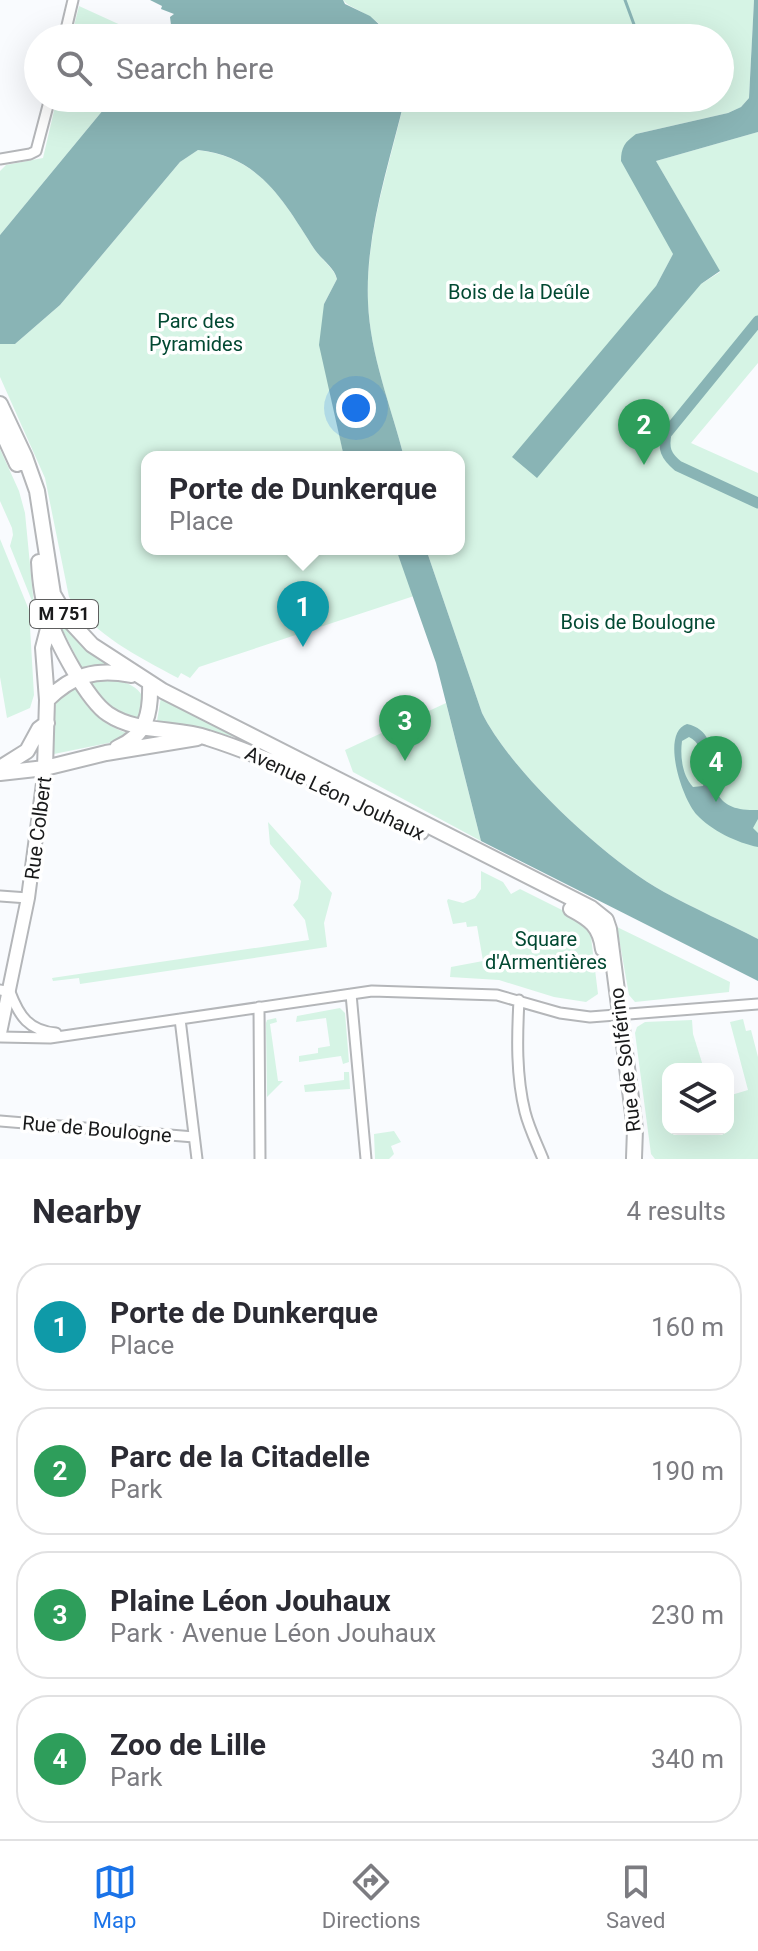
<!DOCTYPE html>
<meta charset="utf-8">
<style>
:root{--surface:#fff;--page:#f7f7f7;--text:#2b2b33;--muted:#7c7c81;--line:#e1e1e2;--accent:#1a73e8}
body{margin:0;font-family:Roboto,sans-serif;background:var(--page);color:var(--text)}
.controls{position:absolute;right:24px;bottom:24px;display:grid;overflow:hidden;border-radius:16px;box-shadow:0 8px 32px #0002}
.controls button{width:72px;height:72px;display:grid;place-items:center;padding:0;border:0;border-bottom:2px solid var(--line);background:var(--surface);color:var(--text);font:40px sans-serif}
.you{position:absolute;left:356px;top:408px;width:28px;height:28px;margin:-20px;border:6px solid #fff;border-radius:50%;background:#1a73e8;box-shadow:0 0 0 12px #1a73e833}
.badge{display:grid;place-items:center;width:52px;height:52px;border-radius:50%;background:var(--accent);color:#fff;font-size:26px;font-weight:700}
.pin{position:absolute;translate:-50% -66px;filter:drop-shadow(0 2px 4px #0008)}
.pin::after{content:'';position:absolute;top:42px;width:28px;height:24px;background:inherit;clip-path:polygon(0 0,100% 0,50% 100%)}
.popup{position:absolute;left:141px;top:451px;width:324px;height:104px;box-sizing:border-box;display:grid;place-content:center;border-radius:16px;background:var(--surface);filter:drop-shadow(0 2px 6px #0005);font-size:26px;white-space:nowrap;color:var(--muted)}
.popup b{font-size:30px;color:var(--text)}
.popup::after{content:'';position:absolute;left:50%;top:100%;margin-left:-16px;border:16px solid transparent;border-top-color:var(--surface)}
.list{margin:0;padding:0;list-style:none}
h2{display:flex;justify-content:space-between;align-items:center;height:104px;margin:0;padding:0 32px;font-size:34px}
h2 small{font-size:26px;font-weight:400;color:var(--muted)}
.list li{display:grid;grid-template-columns:52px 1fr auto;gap:24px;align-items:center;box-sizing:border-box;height:128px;margin:0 16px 16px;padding:0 16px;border:2px solid var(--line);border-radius:32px}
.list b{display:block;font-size:30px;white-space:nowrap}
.list p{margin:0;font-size:26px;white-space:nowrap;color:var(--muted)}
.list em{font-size:26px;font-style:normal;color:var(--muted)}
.icon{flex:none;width:44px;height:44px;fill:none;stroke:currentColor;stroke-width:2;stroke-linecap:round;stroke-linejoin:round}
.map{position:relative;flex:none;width:758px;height:1159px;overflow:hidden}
.search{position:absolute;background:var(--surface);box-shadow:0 8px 32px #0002;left:24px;right:24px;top:24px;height:88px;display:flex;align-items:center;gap:20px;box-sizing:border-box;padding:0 28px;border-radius:44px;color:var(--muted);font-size:30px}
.sheet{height:680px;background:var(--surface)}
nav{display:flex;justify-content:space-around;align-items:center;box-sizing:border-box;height:112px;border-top:2px solid var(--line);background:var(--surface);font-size:22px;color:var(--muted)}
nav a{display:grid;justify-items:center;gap:4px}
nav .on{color:var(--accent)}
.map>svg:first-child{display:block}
</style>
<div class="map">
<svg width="758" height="1159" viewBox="0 0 758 1159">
<rect width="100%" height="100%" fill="#f9fbfe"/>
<!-- green -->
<path fill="#d6f4e5" d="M 343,0 L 754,0 L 749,98 L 741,107 L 728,113 L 636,134 L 673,254 L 656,286 L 701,284 L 720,272 L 656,161 L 758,132 L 758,363 L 691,443 L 758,473 L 758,939 C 727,923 695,909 664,892 C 605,859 512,773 482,713 L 426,549 L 459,549 L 459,457 L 404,457 C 391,406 370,355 368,302 C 365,234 390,164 405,98 L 720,98 L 720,38 L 394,38 C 385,27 373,18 360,11 C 353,7 348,6 343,0 Z
M 79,6 L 149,38 L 71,38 Z
M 57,98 L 113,98 L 0,235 L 0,171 L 6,165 L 43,158 Z
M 198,150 C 262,158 284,202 315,250 C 322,260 333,267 337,279 L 324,304 L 330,390 L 344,457 L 147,457 L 147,549 L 396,549 L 414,596 L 199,667 L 190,678 L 181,673 L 178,678 C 137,656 96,636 69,597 L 45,478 L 0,377 L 0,344 L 15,344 L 60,305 L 180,162 Z
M 0,449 L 19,491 L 25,513 L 34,606 L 10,546 L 13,535 L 12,528 L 0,501 Z
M 0,539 L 29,610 L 34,695 L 30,708 L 7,718 L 0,677 Z
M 53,611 L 75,635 L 113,667 L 82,668 Z
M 97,678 C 117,680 138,681 146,703 L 140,721 C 112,710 106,705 88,681 Z
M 74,686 C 88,711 102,725 130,734 L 118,741 L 49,755 L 56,703 Z
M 161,697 L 239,736 L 238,738 L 195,727 L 157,721 Z
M 446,703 L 481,841 L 353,772 L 345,750 Z
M 268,822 L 332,893 L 324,923 L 327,947 L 80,984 L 79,978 L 53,981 L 52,978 L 309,940 L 305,920 L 293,905 L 298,899 L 301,881 L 270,844 Z
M 481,871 L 503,882 L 511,894 L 520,889 L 580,919 L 590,929 L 598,994 L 586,1002 L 554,997 L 499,980 L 450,977 L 451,967 L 483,961 L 477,926 L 467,927 L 466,922 L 453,924 L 447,901 L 448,899 L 463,903 L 475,898 L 481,889 Z
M 617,927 L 730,982 L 729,992 L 635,1002 L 629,995 Z
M 340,1008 L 345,1013 L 349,1062 L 343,1064 L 341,1056 L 299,1062 L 299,1056 L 318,1053 L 318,1048 L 330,1046 L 326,1018 L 296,1022 L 297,1016 Z
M 276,1018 L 277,1022 L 270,1024 L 278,1081 L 283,1081 L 267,1097 L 266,1023 L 267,1020 Z
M 743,1019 L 746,1031 L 751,1030 L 758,1057 L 758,1159 L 655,1159 L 651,1154 L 635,1033 L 637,1027 L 645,1022 L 692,1020 L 693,1034 L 704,1069 L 668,1069 L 668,1129 L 728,1129 L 728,1096 L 748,1090 L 730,1022 Z
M 344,1072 L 349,1072 L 350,1089 L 305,1092 L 304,1085 L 344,1080 Z
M 394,1131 L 401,1142 L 391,1146 L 394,1154 L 389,1159 L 375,1159 L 374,1134 Z"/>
<!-- water -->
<path fill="#89b4b5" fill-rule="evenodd" d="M 150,0 L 343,0 L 345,4 L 370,16 L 394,38 L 183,38 L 184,26 L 171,25 L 170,17 L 174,14 L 161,9 L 162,6 Z
M 754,0 L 758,0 L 758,132 L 656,161 L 720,271 L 701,284 L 537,478 L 512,457 L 656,286 L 673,254 L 621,161 C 621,147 625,142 636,134 L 728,113 L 741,107 L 749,98 Z
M 113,98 L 405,98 C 389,164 365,234 368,302 C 370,355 391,406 404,457 L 344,457 L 319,345 L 324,304 L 337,279 C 334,267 322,260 315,250 C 284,202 261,157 198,150 L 180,162 L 60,305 L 15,344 L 0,344 L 0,235 Z
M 396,549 L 426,549 L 482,713 C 512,773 605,859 664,892 C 695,909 727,923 758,939 L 758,981 L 481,841 L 436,663 Z
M 687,724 C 739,736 681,813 758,810 L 758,819 L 753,828 L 758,833 L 758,847 C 737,843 711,830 697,815 C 682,799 660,733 687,724 ZM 689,737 C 705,745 709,771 703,786 L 693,787 C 682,775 680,756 682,741 Z"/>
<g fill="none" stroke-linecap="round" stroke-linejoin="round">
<!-- stream -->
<path stroke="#89b4b5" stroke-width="3" d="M 625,0 L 639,38"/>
<!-- canal -->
<path stroke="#89b4b5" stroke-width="11" d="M 758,321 L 666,434 C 663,449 666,456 678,466 L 758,503"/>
<defs>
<path id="street" d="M 64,38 L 73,0
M 0,159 L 30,154 L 36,151 L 50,98
M 0,896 L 28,898
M 0,990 L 10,992 C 19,1016 29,1031 56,1033
M 351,994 L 366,1159
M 519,1000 C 517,1037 516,1076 525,1112 C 529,1128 537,1144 543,1159
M 259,1007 L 260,1159
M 180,1019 L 197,1159
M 0,1037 L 50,1038 L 372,991 L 497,995 L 560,1013 L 590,1017 L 758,1004
M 0,1121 L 194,1137"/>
<path id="secondary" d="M 0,1033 L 28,898 L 45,768"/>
<path id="primary" d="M 0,404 L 25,457 L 37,491 L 53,594 L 67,618 L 92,645 L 163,691 L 591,908 L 606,920 L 609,929 L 635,1129 L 634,1158
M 0,427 L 17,464
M 39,562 C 40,581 42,599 48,616 C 56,641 87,700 108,714 C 138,734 176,727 208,738 C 277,760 356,799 421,832
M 47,700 C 72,675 96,668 131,675
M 117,748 C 147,735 151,713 150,683
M 0,768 L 27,751 L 39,729 L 47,723
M 45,768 L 47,700 L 43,648 L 50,621
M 0,773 L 45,768 L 106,753 L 197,738
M 571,909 C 590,919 600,926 603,949"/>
</defs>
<!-- street casing -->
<use href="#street" stroke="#b4b6b9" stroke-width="13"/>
<!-- secondary casing -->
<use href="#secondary" stroke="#b4b6b9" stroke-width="16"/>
<!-- primary casing -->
<use href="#primary" stroke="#b4b6b9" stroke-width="18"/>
<!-- street -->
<use href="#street" stroke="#fff" stroke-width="9"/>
<!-- secondary -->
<use href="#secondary" stroke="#fff" stroke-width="12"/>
<!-- primary -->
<use href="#primary" stroke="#fff" stroke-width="14"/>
</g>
<g text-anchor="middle" stroke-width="7" stroke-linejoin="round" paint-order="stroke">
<!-- shield labels -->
<rect fill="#fff" stroke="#5e5f5f" stroke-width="2" x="30" y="600" width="68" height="28" rx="6"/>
<g font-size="18" font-weight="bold" fill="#191a1b">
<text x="64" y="620">M 751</text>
</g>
<!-- park labels -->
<g font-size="20" fill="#024932" stroke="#fff">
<text x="519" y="299">Bois de la Deûle</text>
<text x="196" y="328">Parc des<tspan x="196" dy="23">Pyramides</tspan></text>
<text x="638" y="629">Bois de Boulogne</text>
<text x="546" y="946">Square<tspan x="546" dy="23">d'Armentières</tspan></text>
</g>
<!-- street labels -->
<g font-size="20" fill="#191a1b" stroke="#fff">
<text transform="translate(335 793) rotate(25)" y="7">Avenue Léon Jouhaux</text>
<text transform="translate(38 828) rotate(-83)" y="7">Rue Colbert</text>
<text transform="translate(625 1060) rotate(-97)" y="7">Rue de Solférino</text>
<text transform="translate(97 1129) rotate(5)" y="7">Rue de Boulogne</text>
</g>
</g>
</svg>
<div class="controls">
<button><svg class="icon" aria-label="layers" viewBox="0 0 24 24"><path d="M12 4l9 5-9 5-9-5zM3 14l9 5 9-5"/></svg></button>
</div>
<div class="you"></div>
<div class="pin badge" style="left:303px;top:647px;background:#0f9aa8">1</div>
<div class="popup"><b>Porte de Dunkerque</b>Place</div>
<div class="pin badge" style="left:644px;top:465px;background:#2e9e5b">2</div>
<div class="pin badge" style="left:405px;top:761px;background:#2e9e5b">3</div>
<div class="pin badge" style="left:716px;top:802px;background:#2e9e5b">4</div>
<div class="search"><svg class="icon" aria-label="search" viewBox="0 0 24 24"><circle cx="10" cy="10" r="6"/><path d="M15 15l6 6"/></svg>Search here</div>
</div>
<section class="sheet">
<h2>Nearby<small>4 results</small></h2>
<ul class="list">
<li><span class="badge" style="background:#0f9aa8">1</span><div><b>Porte de Dunkerque</b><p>Place</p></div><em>160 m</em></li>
<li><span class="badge" style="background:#2e9e5b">2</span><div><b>Parc de la Citadelle</b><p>Park</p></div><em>190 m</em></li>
<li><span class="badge" style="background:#2e9e5b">3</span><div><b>Plaine Léon Jouhaux</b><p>Park · Avenue Léon Jouhaux</p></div><em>230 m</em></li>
<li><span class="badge" style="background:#2e9e5b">4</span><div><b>Zoo de Lille</b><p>Park</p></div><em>340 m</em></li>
</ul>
</section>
<nav>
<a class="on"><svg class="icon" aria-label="map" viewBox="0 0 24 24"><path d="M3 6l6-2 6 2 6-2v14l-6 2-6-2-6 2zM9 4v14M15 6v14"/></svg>Map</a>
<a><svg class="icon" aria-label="directions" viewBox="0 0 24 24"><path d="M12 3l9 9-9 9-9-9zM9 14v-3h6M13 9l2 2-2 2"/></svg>Directions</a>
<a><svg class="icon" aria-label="saved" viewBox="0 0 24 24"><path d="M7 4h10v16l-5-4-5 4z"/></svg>Saved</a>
</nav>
